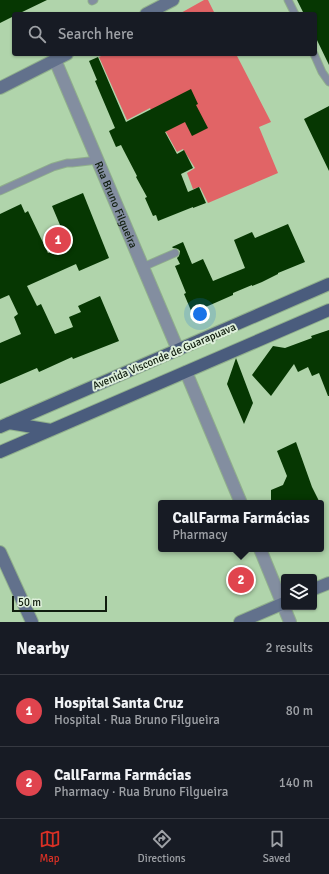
<!DOCTYPE html>
<meta charset="utf-8">
<style>
:root{--surface:#171b24;--page:#20242c;--text:#f1f3f6;--muted:#9ea1a6;--line:#363941;--accent:#d93025}
body{margin:0;font-family:Signika,sans-serif;background:var(--page);color:var(--text)}
.controls{position:absolute;right:12px;bottom:12px;display:grid;overflow:hidden;border-radius:4px;box-shadow:0 1px 3px #0004}
.controls button{width:36px;height:36px;display:grid;place-items:center;padding:0;border:0;border-bottom:1px solid var(--line);background:var(--surface);color:var(--text);font:20px sans-serif}
.scale{position:absolute;left:12px;bottom:10px;width:95px;box-sizing:border-box;padding-left:4px;border:2px solid #101d0e;border-top:0;font-size:11px;line-height:14px;white-space:nowrap;color:#101d0e;-webkit-text-stroke:3px #ddefda;paint-order:stroke}
.you{position:absolute;left:200px;top:314px;width:14px;height:14px;margin:-10px;border:3px solid #fff;border-radius:50%;background:#1a73e8;box-shadow:0 0 0 6px #1a73e833}
.badge{display:grid;place-items:center;width:26px;height:26px;border-radius:50%;background:var(--accent);color:#fff;font-size:13px;font-weight:700}
.pin{position:absolute;translate:-50% -50%;border:2px solid #fff;box-shadow:0 1px 4px #0006}
.popup{position:absolute;left:158px;top:500px;width:166px;height:52px;box-sizing:border-box;display:grid;place-content:center;border-radius:4px;background:var(--surface);filter:drop-shadow(0 1px 3px #0005);font-size:13px;white-space:nowrap;color:var(--muted)}
.popup b{font-size:15px;color:var(--text)}
.popup::after{content:'';position:absolute;left:50%;top:100%;margin-left:-8px;border:8px solid transparent;border-top-color:var(--surface)}
.list{margin:0;padding:0;list-style:none}
h2{display:flex;justify-content:space-between;align-items:center;height:52px;margin:0;padding:0 16px;font-size:17px}
h2 small{font-size:13px;font-weight:400;color:var(--muted)}
.list li{display:grid;grid-template-columns:26px 1fr auto;gap:12px;align-items:center;box-sizing:border-box;height:72px;padding:0 16px;border-top:1px solid var(--line)}
.list b{display:block;font-size:15px;white-space:nowrap}
.list p{margin:0;font-size:13px;white-space:nowrap;color:var(--muted)}
.list em{font-size:13px;font-style:normal;color:var(--muted)}
.icon{flex:none;width:22px;height:22px;fill:none;stroke:currentColor;stroke-width:2;stroke-linecap:round;stroke-linejoin:round}
.map{position:relative;flex:none;width:329px;height:622px;overflow:hidden}
.search{position:absolute;background:var(--surface);box-shadow:0 1px 3px #0004;left:12px;right:12px;top:12px;height:44px;display:flex;align-items:center;gap:10px;box-sizing:border-box;padding:0 14px;border-radius:4px;color:var(--muted);font-size:15px}
.sheet{height:196px;background:var(--surface)}
nav{display:flex;justify-content:space-around;align-items:center;box-sizing:border-box;height:56px;border-top:1px solid var(--line);background:var(--surface);font-size:11px;color:var(--muted)}
nav a{display:grid;justify-items:center;gap:2px}
nav .on{color:var(--accent)}
.map>svg:first-child{display:block}
</style>
<div class="map">
<svg width="329" height="622" viewBox="0 0 329 622">
<rect width="100%" height="100%" fill="#b0d4ab"/>
<!-- forest -->
<path fill="#e16466" d="M 204,0 L 208,0 L 215,14 L 179,14 Z
M 105,54 L 236,54 L 271,122 L 259,127 L 278,173 L 208,203 L 200,187 L 193,189 L 187,173 L 195,168 L 183,149 L 177,152 L 166,132 L 163,133 L 150,108 L 127,120 L 99,57 Z"/>
<!-- building -->
<path fill="#063702" d="M 0,0 L 47,0 L 18,14 L 14,14 L 14,16 L 0,23 Z
M 297,0 L 329,0 L 329,65 L 315,36 L 315,14 L 304,14 Z
M 98,57 L 126,122 L 191,89 L 198,104 L 196,105 L 208,128 L 192,136 L 185,122 L 165,132 L 177,154 L 184,150 L 193,168 L 181,174 L 188,192 L 199,187 L 206,203 L 193,208 L 193,207 L 158,221 L 156,215 L 153,216 L 145,198 L 147,197 L 136,177 L 137,176 L 124,151 L 121,145 L 116,147 L 109,131 L 115,128 L 95,81 L 97,80 L 89,61 Z
M 329,106 L 329,171 L 304,119 Z
M 83,193 L 109,258 L 79,271 L 76,264 L 27,286 L 37,306 L 41,304 L 55,334 L 73,327 L 69,317 L 81,312 L 78,306 L 100,296 L 119,341 L 73,359 L 72,357 L 39,372 L 37,368 L 0,384 L 0,343 L 21,334 L 14,317 L 18,314 L 9,295 L 0,299 L 0,214 L 21,204 L 25,213 L 28,211 L 48,253 L 68,244 L 52,206 Z
M 288,224 L 305,262 L 278,273 L 278,274 L 262,282 L 252,286 L 252,285 L 233,293 L 233,295 L 192,313 L 184,294 L 186,293 L 175,266 L 180,264 L 177,258 L 179,256 L 180,251 L 178,249 L 173,248 L 172,247 L 183,242 L 192,264 L 203,259 L 213,281 L 245,268 L 234,240 L 252,232 L 255,238 Z
M 329,330 L 329,396 L 328,396 L 319,373 L 312,376 L 308,367 L 298,372 L 294,364 L 271,396 L 252,375 L 273,346 L 285,348 L 312,338 L 311,336 Z
M 236,358 L 253,403 L 244,424 L 227,384 Z
M 296,442 L 312,487 L 320,503 L 271,503 L 271,490 L 283,485 L 287,476 L 277,451 Z"/>
<g fill="none" stroke-linecap="round" stroke-linejoin="round">
<defs>
<path id="lane" d="M 288,0 L 295,14
M 92,1 L 94,0
M 314,54 L 322,72 L 329,82
M 0,191 L 53,167 L 67,163 L 72,163 L 98,160
M 143,267 L 175,253"/>
<g id="street">
<path id="s1" d="M 55,60 L 178,350"/>
<path d="M 186,372 L 241,503"/>
<path d="M 260,549 L 290,622"/>
</g>
<path id="secondary" d="M 146,14 L 173,0
M 0,88 L 67,54
M 0,552 L 32,622
M 314,589 L 329,583
M 240,622 L 284,603"/>
<path id="primary" d="M 9,423 L 51,430
M 0,427 L 329,284
M 0,452 L 329,310"/>
</defs>
<!-- lane casing -->
<use href="#lane" stroke="#90af8c" stroke-width="9"/>
<!-- street casing -->
<use href="#street" stroke="#90af8c" stroke-width="14"/>
<!-- secondary casing -->
<use href="#secondary" stroke="#90af8c" stroke-width="14"/>
<!-- primary casing -->
<use href="#primary" stroke="#90af8c" stroke-width="14"/>
<!-- lane -->
<use href="#lane" stroke="#838ea0" stroke-width="7"/>
<!-- street -->
<use href="#street" stroke="#838ea0" stroke-width="12"/>
<!-- secondary -->
<use href="#secondary" stroke="#62718c" stroke-width="12"/>
<!-- primary -->
<use href="#primary" stroke="#4a5c7d" stroke-width="12"/>
</g>
<g text-anchor="middle" stroke-width="4" stroke-linejoin="round" paint-order="stroke">
<!-- street labels -->
<g font-size="11" fill="#101d0e" stroke="#ddefda">
<text dy="4" stroke="none"><textPath href="#s1" startOffset="157">Rua Bruno Filgueira</textPath></text>
<text transform="translate(164 356) rotate(-23)" y="4">Avenida Visconde de Guarapuava</text>
</g>
</g>
</svg>
<div class="controls">
<button><svg class="icon" aria-label="layers" viewBox="0 0 24 24"><path d="M12 4l9 5-9 5-9-5zM3 14l9 5 9-5"/></svg></button>
</div>
<div class="scale">50 m</div>
<div class="you"></div>
<div class="pin badge" style="left:58px;top:240px;background:#e0444e">1</div>
<div class="pin badge" style="left:241px;top:580px;background:#e0444e">2</div>
<div class="popup"><b>CallFarma Farmácias</b>Pharmacy</div>
<div class="search"><svg class="icon" aria-label="search" viewBox="0 0 24 24"><circle cx="10" cy="10" r="6"/><path d="M15 15l6 6"/></svg>Search here</div>
</div>
<section class="sheet">
<h2>Nearby<small>2 results</small></h2>
<ul class="list">
<li><span class="badge" style="background:#e0444e">1</span><div><b>Hospital Santa Cruz</b><p>Hospital · Rua Bruno Filgueira</p></div><em>80 m</em></li>
<li><span class="badge" style="background:#e0444e">2</span><div><b>CallFarma Farmácias</b><p>Pharmacy · Rua Bruno Filgueira</p></div><em>140 m</em></li>
</ul>
</section>
<nav>
<a class="on"><svg class="icon" aria-label="map" viewBox="0 0 24 24"><path d="M3 6l6-2 6 2 6-2v14l-6 2-6-2-6 2zM9 4v14M15 6v14"/></svg>Map</a>
<a><svg class="icon" aria-label="directions" viewBox="0 0 24 24"><path d="M12 3l9 9-9 9-9-9zM9 14v-3h6M13 9l2 2-2 2"/></svg>Directions</a>
<a><svg class="icon" aria-label="saved" viewBox="0 0 24 24"><path d="M7 4h10v16l-5-4-5 4z"/></svg>Saved</a>
</nav>
